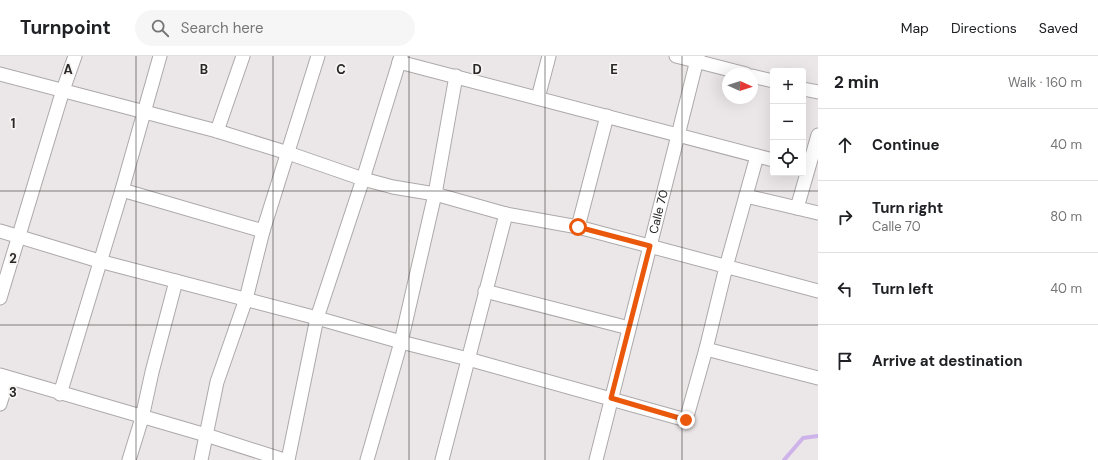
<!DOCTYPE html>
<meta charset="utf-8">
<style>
:root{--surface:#fff;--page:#f6f6f6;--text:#202124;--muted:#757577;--line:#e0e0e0}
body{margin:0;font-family:"DM Sans",sans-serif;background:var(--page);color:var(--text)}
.controls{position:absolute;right:12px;top:12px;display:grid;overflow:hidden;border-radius:4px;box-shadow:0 4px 16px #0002}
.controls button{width:36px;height:36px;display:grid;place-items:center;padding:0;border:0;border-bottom:1px solid var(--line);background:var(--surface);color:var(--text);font:20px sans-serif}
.compass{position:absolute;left:722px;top:12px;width:36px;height:36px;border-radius:50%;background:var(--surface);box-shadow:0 4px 16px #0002;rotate:93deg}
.stop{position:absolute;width:12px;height:12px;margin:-9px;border:3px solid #ea580c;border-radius:50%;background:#fff}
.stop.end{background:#ea580c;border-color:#fff;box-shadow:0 1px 4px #0008}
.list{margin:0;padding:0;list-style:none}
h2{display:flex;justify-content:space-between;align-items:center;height:52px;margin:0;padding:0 16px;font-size:17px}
h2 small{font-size:13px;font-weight:400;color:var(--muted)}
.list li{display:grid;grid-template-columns:26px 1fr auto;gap:12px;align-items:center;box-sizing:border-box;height:72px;padding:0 16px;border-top:1px solid var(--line)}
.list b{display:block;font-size:15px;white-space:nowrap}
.list p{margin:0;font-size:13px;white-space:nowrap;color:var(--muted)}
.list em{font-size:13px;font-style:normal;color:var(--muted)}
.icon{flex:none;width:22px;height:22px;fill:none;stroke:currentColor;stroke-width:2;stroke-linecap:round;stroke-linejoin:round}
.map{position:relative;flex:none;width:818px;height:404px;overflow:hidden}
header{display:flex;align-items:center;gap:24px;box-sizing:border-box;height:56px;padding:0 20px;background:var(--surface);border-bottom:1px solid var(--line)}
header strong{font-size:19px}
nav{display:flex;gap:22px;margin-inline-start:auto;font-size:14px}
.search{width:280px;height:36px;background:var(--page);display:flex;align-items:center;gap:10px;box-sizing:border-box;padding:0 14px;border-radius:22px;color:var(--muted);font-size:15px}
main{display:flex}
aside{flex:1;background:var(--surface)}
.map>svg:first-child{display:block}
</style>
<header>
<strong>Turnpoint</strong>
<div class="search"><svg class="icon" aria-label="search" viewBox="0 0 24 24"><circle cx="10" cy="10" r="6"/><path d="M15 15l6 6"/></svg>Search here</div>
<nav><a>Map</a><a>Directions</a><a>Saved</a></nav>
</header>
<main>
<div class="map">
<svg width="818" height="404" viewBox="0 0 818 404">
<rect width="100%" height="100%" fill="#ebe6e7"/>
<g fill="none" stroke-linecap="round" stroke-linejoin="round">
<!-- stream -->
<path stroke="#ceb3ea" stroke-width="4" d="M 784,404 L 803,382 L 818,380"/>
<defs>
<g id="minor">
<path d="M 676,0 L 746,18"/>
<path d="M 399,6 L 773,104"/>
<path d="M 0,18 L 217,75 L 288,97 L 363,123 L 393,131 L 435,138 L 506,158 L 578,171 L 818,235"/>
<path d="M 752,20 L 773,25"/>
<path d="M 803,33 L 818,36"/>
<path d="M 538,42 L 549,0"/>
<path d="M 217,75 L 243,0"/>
<path d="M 122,134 L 263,175"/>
<path d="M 746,140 L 818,157"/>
<path d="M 797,152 L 818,79"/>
<path d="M 578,171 L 607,60"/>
<path d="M 0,175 L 99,205 L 317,262 L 401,286 L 468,303 L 686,364 L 706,293 L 726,211 L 757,100"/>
<path d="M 485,235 L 629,272"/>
<path d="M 0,242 L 63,34 L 75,0"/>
<path d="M 706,293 L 818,322"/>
<path d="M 0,319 L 206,379 L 284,404"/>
<path d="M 60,338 L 122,134 L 160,0"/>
<path d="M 0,348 L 8,322"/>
<path d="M 129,404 L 142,362 L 152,316 L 176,225"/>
<path d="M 201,404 L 217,326 L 246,243 L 263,175 L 318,0"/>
<path d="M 288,404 L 317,262 L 363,123 L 401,0"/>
<path d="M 367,404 L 401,286 L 435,138 L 456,20"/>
<path d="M 442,404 L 506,158"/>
<path id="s1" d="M 596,404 L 698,0"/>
</g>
</defs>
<!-- minor casing -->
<use href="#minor" stroke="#ada9a9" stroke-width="15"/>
<!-- minor -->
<use href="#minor" stroke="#fff" stroke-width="13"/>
</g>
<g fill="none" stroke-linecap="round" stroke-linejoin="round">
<!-- route -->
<path stroke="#ea580c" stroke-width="5" d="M 578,171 L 650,190 L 611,342 L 686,364"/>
</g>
<!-- grid -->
<path fill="none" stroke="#292727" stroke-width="1" stroke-opacity="0.55" d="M 136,0 L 136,404M 273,0 L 273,404M 409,0 L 409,404M 545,0 L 545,404M 682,0 L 682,404M 0,135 L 818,135M 0,269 L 818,269"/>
<g text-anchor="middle" stroke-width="3.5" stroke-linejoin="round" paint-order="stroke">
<!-- street labels -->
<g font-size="12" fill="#292727" stroke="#f8f4f4">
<text dy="4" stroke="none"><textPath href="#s1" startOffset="256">Calle 70</textPath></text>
</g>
</g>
<g font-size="13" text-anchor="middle" font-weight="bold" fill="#292727" stroke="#f8f4f4" stroke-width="3.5" stroke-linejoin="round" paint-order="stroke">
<text x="68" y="18">A</text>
<text x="204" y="18">B</text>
<text x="341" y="18">C</text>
<text x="477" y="18">D</text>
<text x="614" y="18">E</text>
<text x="13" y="72">1</text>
<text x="13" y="207">2</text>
<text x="13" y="341">3</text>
</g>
</svg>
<div class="controls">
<button>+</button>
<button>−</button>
<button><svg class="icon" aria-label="locate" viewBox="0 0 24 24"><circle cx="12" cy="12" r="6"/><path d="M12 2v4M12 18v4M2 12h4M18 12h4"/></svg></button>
</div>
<svg class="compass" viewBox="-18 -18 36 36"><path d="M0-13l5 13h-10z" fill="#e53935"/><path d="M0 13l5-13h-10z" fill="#757577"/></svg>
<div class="stop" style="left:578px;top:171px"></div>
<div class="stop end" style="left:686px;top:364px"></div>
</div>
<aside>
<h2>2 min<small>Walk · 160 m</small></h2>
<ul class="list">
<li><svg class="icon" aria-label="ahead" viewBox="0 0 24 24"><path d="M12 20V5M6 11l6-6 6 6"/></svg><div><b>Continue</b></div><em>40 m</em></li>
<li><svg class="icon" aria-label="right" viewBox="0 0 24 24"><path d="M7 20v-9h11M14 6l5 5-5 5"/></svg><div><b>Turn right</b><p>Calle 70</p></div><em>80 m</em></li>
<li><svg class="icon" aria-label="left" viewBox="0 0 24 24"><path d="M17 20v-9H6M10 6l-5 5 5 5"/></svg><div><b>Turn left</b></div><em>40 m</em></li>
<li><svg class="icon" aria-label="arrive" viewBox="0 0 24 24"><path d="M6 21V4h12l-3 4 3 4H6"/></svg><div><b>Arrive at destination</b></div></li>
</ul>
</aside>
</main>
